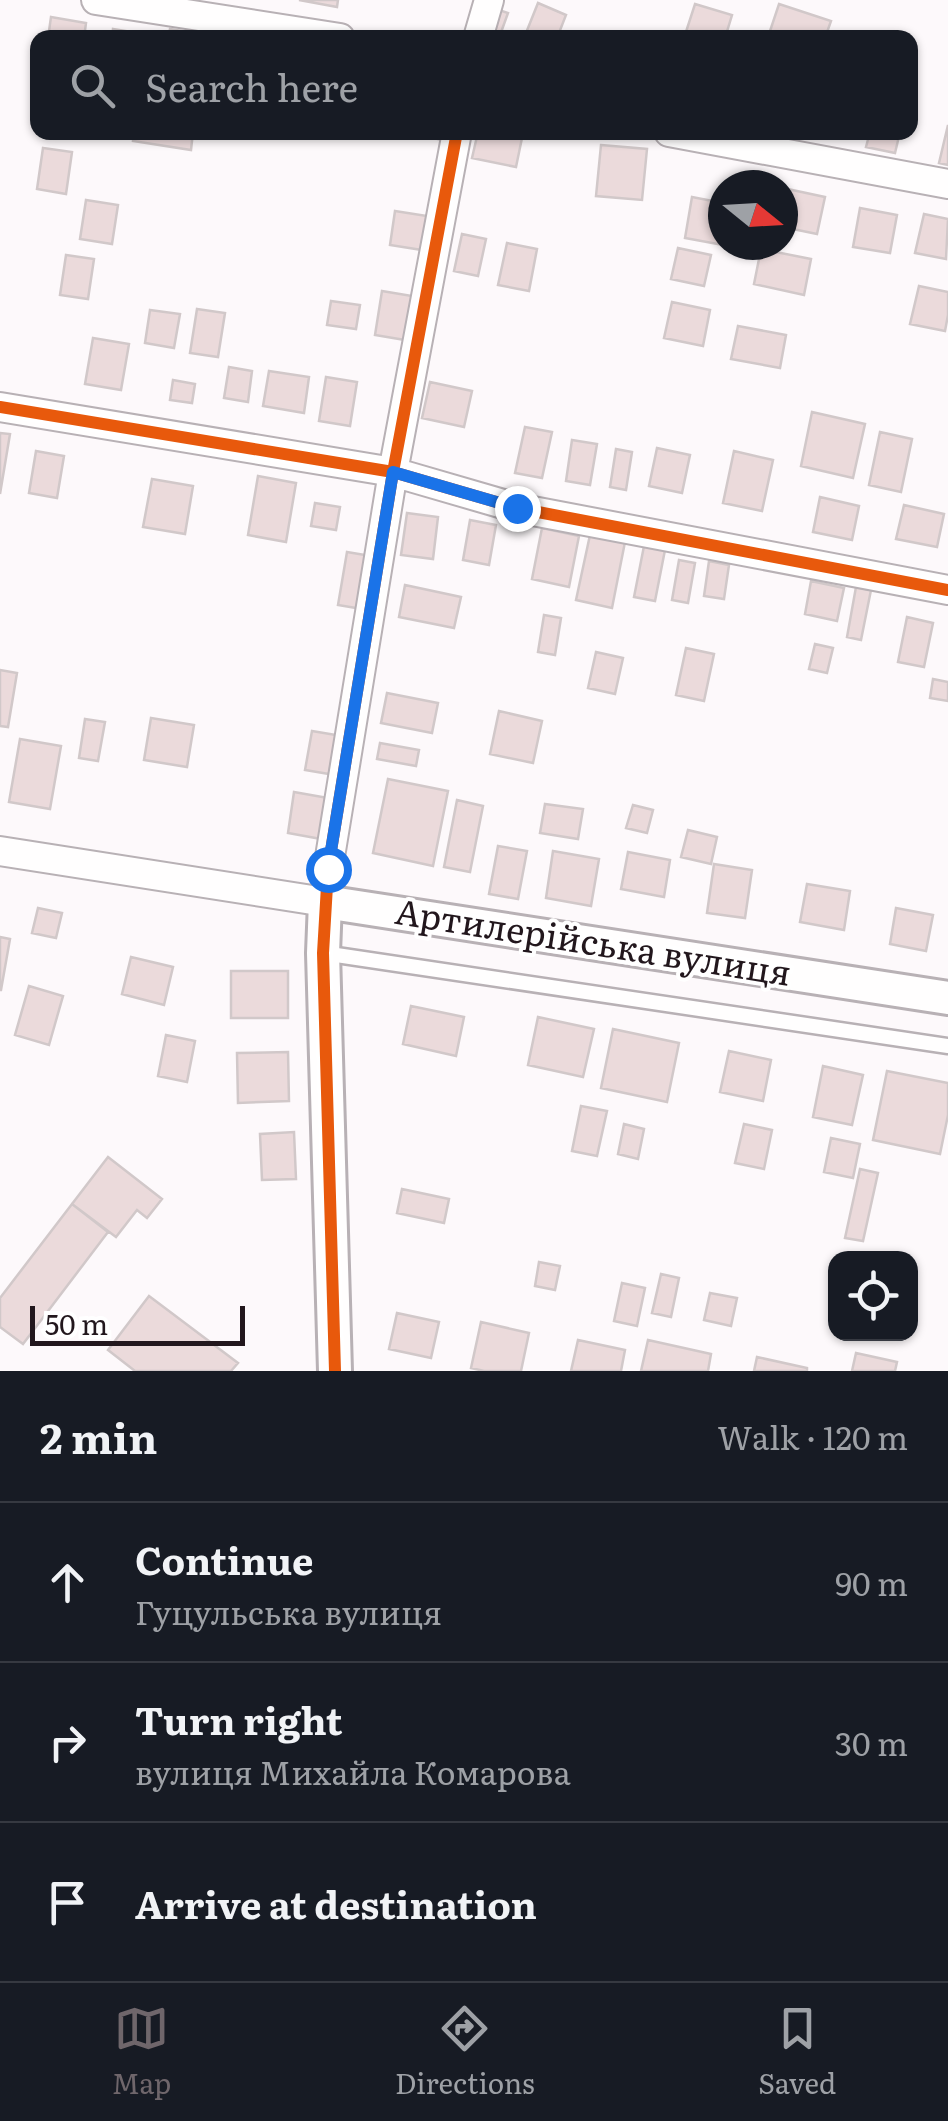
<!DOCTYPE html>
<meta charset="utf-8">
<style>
:root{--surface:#171b24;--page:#242831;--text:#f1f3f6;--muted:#9ea1a6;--line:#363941;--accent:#6f666b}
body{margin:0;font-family:Literata,serif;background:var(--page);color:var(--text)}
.controls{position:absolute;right:30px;bottom:30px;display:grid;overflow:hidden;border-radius:20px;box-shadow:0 2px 8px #0004}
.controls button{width:90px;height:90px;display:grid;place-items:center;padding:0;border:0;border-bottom:2px solid var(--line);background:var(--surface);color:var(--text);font:50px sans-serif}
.compass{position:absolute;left:708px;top:170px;width:90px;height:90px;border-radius:50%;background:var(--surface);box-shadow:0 2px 8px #0004;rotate:108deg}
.scale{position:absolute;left:30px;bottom:25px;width:215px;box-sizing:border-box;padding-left:10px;border:5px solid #22171d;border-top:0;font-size:28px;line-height:35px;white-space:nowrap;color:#22171d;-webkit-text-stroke:8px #fff;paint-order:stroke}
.stop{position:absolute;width:30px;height:30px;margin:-22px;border:8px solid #1a73e8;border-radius:50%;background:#fff}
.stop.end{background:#1a73e8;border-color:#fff;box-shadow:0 2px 10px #0008}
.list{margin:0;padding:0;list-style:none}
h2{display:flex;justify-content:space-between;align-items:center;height:130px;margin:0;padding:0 40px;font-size:42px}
h2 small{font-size:32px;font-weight:400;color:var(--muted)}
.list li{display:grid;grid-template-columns:65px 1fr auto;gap:30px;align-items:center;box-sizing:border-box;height:160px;padding:0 40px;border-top:2px solid var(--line)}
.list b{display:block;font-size:38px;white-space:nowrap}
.list p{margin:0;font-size:32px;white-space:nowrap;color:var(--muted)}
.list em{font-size:32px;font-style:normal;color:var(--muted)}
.icon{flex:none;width:55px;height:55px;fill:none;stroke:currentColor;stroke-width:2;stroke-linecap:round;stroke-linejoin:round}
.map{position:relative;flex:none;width:948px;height:1371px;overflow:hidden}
.search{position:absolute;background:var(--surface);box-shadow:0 2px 8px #0004;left:30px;right:30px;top:30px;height:110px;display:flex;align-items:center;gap:25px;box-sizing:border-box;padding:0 35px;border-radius:20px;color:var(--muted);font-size:38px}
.sheet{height:610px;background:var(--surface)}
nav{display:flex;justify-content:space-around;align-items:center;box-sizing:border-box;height:140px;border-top:2px solid var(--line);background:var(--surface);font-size:28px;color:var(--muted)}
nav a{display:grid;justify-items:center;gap:5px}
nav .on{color:var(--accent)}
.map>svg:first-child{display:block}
</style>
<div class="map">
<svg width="948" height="1371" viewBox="0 0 948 1371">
<rect width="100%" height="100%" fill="#fdf9fb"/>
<!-- building -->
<path fill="#ebdadb" stroke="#d1c8c9" stroke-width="2.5" d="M 299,0 L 338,0 L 337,7 Z
M 538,3 L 566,15 L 557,38 L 524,38 Z
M 695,4 L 732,15 L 725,38 L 684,38 Z
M 779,4 L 831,21 L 825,38 L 780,38 L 769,34 Z
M 493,8 L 508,13 L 499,38 L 482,38 Z
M 51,17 L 86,23 L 84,38 L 48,38 Z
M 113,29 L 138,33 L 138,38 L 112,38 Z
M 170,29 L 213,36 L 213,38 L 168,38 Z
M 948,125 L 948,165 L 939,163 Z
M 134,132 L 193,132 L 191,150 L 133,141 Z
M 398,132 L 439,132 L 438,139 Z
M 478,132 L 498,132 L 522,138 L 516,167 L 472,158 Z
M 870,132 L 900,132 L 895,153 L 866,147 Z
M 601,145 L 647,149 L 642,200 L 596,196 Z
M 43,148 L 72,152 L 66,194 L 37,189 Z
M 783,188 L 825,197 L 817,234 L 783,227 Z
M 692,197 L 723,203 L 723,245 L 685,238 Z
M 86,200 L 118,205 L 112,244 L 80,239 Z
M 860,208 L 897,215 L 890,253 L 853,247 Z
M 395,211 L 427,216 L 422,250 L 390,245 Z
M 924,214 L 948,219 L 946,259 L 915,253 Z
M 462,234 L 486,239 L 478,276 L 454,271 Z
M 507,243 L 537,249 L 529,291 L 498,285 Z
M 678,248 L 711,255 L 704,286 L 671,279 Z
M 761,249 L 811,259 L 804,295 L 754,284 Z
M 66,255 L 94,259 L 88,299 L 60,295 Z
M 919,286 L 948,292 L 948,315 L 945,331 L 910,324 Z
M 382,291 L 412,296 L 405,340 L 375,335 Z
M 331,301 L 360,305 L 356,329 L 327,325 Z
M 672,302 L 710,310 L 703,346 L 664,338 Z
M 197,309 L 225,313 L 218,357 L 190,353 Z
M 150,310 L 180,314 L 174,348 L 145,343 Z
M 738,326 L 786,335 L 780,368 L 731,359 Z
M 93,338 L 129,344 L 121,390 L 85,384 Z
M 229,367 L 252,371 L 248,402 L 224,398 Z
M 269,371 L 309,377 L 304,413 L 263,406 Z
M 326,377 L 357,382 L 350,426 L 319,421 Z
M 173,380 L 195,384 L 192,403 L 170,400 Z
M 430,382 L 472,391 L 464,427 L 422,418 Z
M 812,412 L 865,424 L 853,478 L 801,466 Z
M 525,427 L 552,432 L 542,478 L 515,473 Z
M 880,432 L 912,439 L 901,492 L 869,485 Z
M 0,433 L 10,434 L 0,494 Z
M 572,440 L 597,444 L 590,485 L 566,481 Z
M 657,448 L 690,455 L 682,493 L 649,486 Z
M 616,449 L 632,452 L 626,490 L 610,487 Z
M 36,451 L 64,456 L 57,498 L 29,493 Z
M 734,451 L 773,460 L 762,511 L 723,503 Z
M 258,476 L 296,483 L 286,542 L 248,535 Z
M 152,479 L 193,486 L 185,534 L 143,527 Z
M 820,497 L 859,506 L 852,540 L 813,532 Z
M 315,503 L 340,507 L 336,530 L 311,526 Z
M 904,505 L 944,514 L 937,547 L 896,539 Z
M 407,513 L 438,517 L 433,559 L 401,555 Z
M 470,520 L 496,525 L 489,565 L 463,560 Z
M 542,528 L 579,536 L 569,587 L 532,579 Z
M 590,535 L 625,542 L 612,608 L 576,600 Z
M 644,546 L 665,550 L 655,601 L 634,597 Z
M 347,552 L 371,556 L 362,609 L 338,605 Z
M 679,560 L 695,563 L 688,603 L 672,600 Z
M 709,561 L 729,565 L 724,599 L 704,596 Z
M 811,581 L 844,588 L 837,621 L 805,614 Z
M 405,585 L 461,597 L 454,628 L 399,617 Z
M 856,587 L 871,590 L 861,640 L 847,637 Z
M 544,615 L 561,618 L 555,655 L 538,652 Z
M 907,617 L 933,623 L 924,667 L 898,662 Z
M 815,644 L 833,648 L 827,673 L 809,669 Z
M 686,648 L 714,654 L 704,701 L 676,695 Z
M 596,652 L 623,658 L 615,694 L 588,688 Z
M 0,670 L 17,673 L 8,727 L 0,726 Z
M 933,679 L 948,682 L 948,701 L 930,698 Z
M 387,693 L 438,703 L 432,733 L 381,723 Z
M 499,711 L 542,721 L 533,763 L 490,754 Z
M 151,718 L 194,725 L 187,767 L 144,760 Z
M 85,719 L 105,722 L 98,761 L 79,758 Z
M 312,731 L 336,735 L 329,774 L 305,770 Z
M 20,739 L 61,746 L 50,809 L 9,802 Z
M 380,743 L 419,750 L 416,766 L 377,759 Z
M 388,779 L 448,791 L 433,866 L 373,853 Z
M 294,792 L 328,798 L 321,839 L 288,833 Z
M 457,800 L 483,806 L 470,872 L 444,867 Z
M 545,804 L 583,809 L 578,839 L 540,833 Z
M 633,805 L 653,810 L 647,833 L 626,828 Z
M 688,830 L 717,837 L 711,864 L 681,857 Z
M 498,846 L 527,851 L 518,899 L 489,894 Z
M 553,851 L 599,859 L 591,906 L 546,898 Z
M 628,852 L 670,860 L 664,897 L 621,889 Z
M 714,864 L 752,870 L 745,918 L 707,913 Z
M 807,884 L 850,891 L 844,930 L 800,922 Z
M 38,908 L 62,913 L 56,938 L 32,933 Z
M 896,908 L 933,915 L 926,951 L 890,944 Z
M 0,937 L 10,939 L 1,990 L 0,990 Z
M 131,957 L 173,967 L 164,1005 L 122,994 Z
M 231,971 L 288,971 L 288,1018 L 231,1018 Z
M 29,986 L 63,996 L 49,1045 L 15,1035 Z
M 411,1006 L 464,1017 L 456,1056 L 403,1044 Z
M 538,1017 L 594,1029 L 583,1077 L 528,1065 Z
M 613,1029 L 679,1043 L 667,1102 L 601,1088 Z
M 166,1035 L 195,1041 L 187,1082 L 158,1076 Z
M 729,1051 L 771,1060 L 763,1101 L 720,1092 Z
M 288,1052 L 289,1101 L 238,1103 L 237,1053 Z
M 823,1066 L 863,1075 L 852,1125 L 813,1117 Z
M 887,1071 L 948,1083 L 948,1115 L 940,1154 L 873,1140 Z
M 581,1106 L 607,1111 L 597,1156 L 572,1151 Z
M 624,1124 L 644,1129 L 638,1159 L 618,1154 Z
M 744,1124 L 772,1130 L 764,1169 L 735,1163 Z
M 294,1132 L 296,1179 L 262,1180 L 260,1134 Z
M 831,1138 L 860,1144 L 853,1178 L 824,1172 Z
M 108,1157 L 162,1199 L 147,1218 L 137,1210 L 116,1237 L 72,1204 Z
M 860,1169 L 878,1173 L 863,1241 L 845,1238 Z
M 402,1189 L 449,1199 L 444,1223 L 397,1213 Z
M 72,1204 L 108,1232 L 23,1344 L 0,1327 L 0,1298 Z
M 539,1262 L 560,1266 L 555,1290 L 535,1286 Z
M 661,1274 L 679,1278 L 671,1317 L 652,1313 Z
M 622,1283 L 645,1288 L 637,1326 L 614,1321 Z
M 710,1293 L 737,1298 L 731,1326 L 704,1320 Z
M 149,1296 L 238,1363 L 231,1371 L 135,1371 L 108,1350 Z
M 397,1313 L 439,1322 L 431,1358 L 389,1349 Z
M 481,1322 L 529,1333 L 521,1371 L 484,1371 L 471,1368 Z
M 578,1340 L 625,1350 L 621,1371 L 571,1371 Z
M 648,1340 L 711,1354 L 708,1371 L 641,1371 Z
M 856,1353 L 897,1362 L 895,1371 L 852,1371 Z
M 757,1357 L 807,1368 L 807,1371 L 754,1371 Z"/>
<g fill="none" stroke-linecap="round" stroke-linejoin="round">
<defs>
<path id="service" d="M 323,953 L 948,1046"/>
<path id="minor" d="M 96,0 L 340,38
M 478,38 L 489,0
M 669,132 L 948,184
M 0,407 L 393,472 L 517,508 L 948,590
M 0,851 L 325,902 L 328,869 L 393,472 L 457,132"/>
<path id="tertiary" d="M 335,1371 L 323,953 L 325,902 L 948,998"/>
</defs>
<!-- service casing -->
<use href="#service" stroke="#b8b1b5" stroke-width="19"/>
<!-- minor casing -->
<use href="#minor" stroke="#b8b1b5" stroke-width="32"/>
<!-- tertiary casing -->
<use href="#tertiary" stroke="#b8b1b5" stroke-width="38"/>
<!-- service -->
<use href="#service" stroke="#fffefe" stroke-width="14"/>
<!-- minor -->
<use href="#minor" stroke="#fffefe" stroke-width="28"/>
<!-- tertiary -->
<use href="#tertiary" stroke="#fffefe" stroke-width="32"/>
<defs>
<path id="cycleway" d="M 0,407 L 393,472 L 517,508 L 948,590
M 335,1371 L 323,953 L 328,869 L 393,472 L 457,132"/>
</defs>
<!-- cycleway casing -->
<use href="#cycleway" stroke="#fff" stroke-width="19"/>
<!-- cycleway -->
<use href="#cycleway" stroke="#e8590c" stroke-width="12"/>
</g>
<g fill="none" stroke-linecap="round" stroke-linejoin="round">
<!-- route -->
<path stroke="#1a73e8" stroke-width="12" d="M 328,869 L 393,472 L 517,508"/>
</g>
<g text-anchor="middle" stroke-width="8" stroke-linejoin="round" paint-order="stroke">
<!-- street labels -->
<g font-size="35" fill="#22171d" stroke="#fff">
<text transform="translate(593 943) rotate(9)" y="12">Артилерійська вулиця</text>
</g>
</g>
</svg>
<div class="controls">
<button><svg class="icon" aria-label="locate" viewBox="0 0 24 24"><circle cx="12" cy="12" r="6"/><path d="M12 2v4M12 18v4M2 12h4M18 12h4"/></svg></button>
</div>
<svg class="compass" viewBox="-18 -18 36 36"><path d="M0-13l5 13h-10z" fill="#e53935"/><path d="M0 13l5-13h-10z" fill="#9ea1a6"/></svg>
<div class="scale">50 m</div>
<div class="stop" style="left:328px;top:869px"></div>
<div class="stop end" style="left:517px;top:508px"></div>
<div class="search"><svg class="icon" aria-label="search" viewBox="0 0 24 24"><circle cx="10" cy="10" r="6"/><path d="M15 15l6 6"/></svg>Search here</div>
</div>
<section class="sheet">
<h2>2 min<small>Walk · 120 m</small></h2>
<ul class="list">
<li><svg class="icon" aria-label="ahead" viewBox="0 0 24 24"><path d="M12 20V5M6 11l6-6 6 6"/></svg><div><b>Continue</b><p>Гуцульська вулиця</p></div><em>90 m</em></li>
<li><svg class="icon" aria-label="right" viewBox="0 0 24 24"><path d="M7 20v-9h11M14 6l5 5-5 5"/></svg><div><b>Turn right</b><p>вулиця Михайла Комарова</p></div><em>30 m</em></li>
<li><svg class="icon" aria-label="arrive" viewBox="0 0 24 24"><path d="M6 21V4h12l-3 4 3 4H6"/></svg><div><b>Arrive at destination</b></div></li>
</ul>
</section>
<nav>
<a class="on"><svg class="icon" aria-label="map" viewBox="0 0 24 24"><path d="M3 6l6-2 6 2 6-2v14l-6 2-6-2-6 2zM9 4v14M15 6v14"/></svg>Map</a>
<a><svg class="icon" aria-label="directions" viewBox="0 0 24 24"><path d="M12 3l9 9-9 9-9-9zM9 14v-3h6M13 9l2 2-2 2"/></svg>Directions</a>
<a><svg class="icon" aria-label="saved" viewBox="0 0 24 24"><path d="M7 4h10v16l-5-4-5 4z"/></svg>Saved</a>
</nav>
